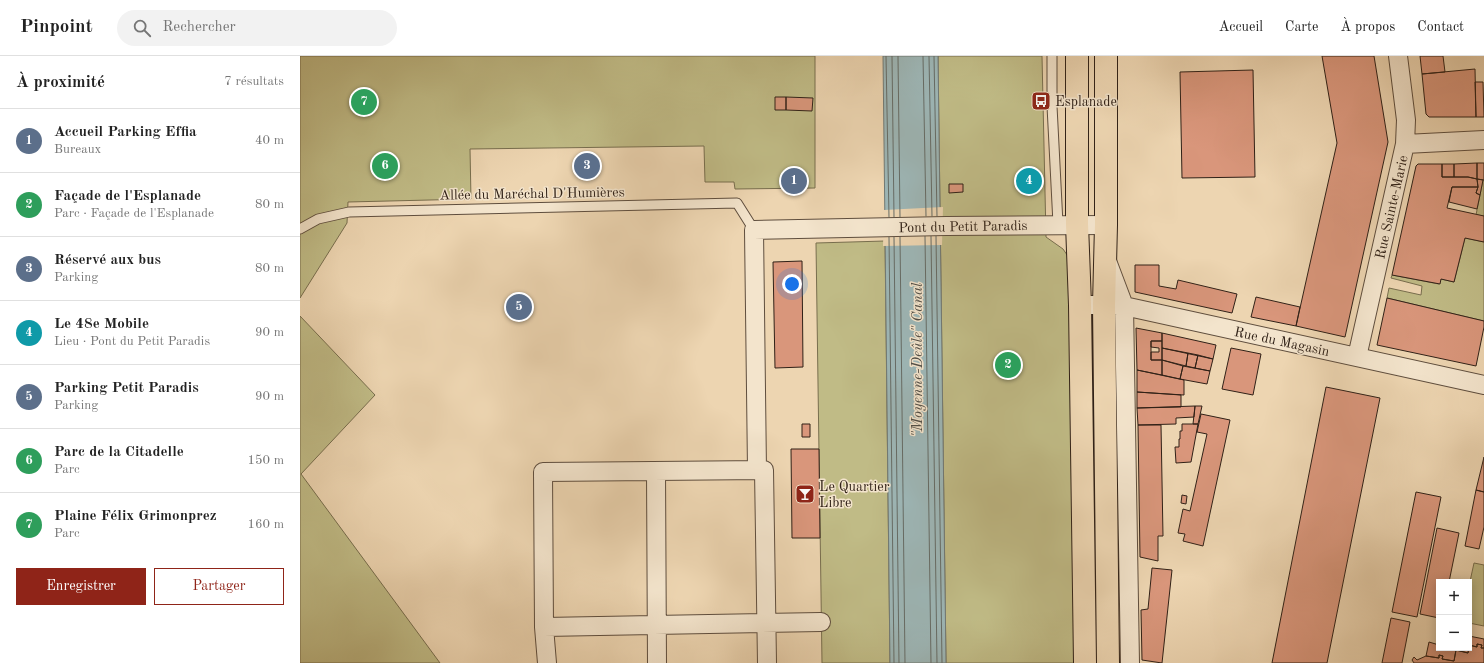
<!DOCTYPE html>
<html lang="fr">
<meta charset="utf-8">
<style>
:root{--surface:#fff;--page:#f2f2f2;--text:#222;--muted:#767676;--line:#e0e0e0;--accent:#8f2418}
body{margin:0;font-family:"Old Standard TT",serif;background:var(--page);color:var(--text)}
.controls{position:absolute;right:12px;bottom:12px;display:grid;overflow:hidden;border-radius:0px;box-shadow:0 2px 10px #0003}
.controls button{width:36px;height:36px;display:grid;place-items:center;padding:0;border:0;border-bottom:1px solid var(--line);background:var(--surface);color:var(--text);font:20px sans-serif}
.you{position:absolute;left:492px;top:228px;width:14px;height:14px;margin:-10px;border:3px solid #fff;border-radius:50%;background:#1a73e8;box-shadow:0 0 0 6px #1a73e833}
.badge{display:grid;place-items:center;width:26px;height:26px;border-radius:50%;background:var(--accent);color:#fff;font-size:13px;font-weight:700}
.pin{position:absolute;translate:-50% -50%;border:2px solid #fff;box-shadow:0 1px 4px #0006}
.list{margin:0;padding:0;list-style:none}
h2{display:flex;justify-content:space-between;align-items:center;height:52px;margin:0;padding:0 16px;font-size:17px}
h2 small{font-size:13px;font-weight:400;color:var(--muted)}
.list li{display:grid;grid-template-columns:26px 1fr auto;gap:12px;align-items:center;box-sizing:border-box;height:64px;padding:0 16px;border-top:1px solid var(--line)}
.list b{display:block;font-size:15px;white-space:nowrap}
.list p{margin:0;font-size:13px;white-space:nowrap;color:var(--muted)}
.list em{font-size:13px;font-style:normal;color:var(--muted)}
.actions{display:flex;gap:8px;padding:12px 16px}
.actions a{flex:1;padding:9px 0;border:1px solid var(--accent);border-radius:0px;text-align:center;font-size:14px;color:var(--accent)}
.actions .main{background:var(--accent);color:#fff}
.icon{flex:none;width:22px;height:22px;fill:none;stroke:currentColor;stroke-width:2;stroke-linecap:round;stroke-linejoin:round}
.map{position:relative;flex:none;width:1184px;height:607px;overflow:hidden}
header{display:flex;align-items:center;gap:24px;box-sizing:border-box;height:56px;padding:0 20px;background:var(--surface);border-bottom:1px solid var(--line)}
header strong{font-size:19px}
nav{display:flex;gap:22px;margin-inline-start:auto;font-size:14px}
.search{width:280px;height:36px;background:var(--page);display:flex;align-items:center;gap:10px;box-sizing:border-box;padding:0 14px;border-radius:22px;color:var(--muted);font-size:15px}
main{display:flex}
aside{flex:1;background:var(--surface)}
.map>svg:first-child{display:block}
</style>
<header>
<strong>Pinpoint</strong>
<div class="search"><svg class="icon" aria-label="search" viewBox="0 0 24 24"><circle cx="10" cy="10" r="6"/><path d="M15 15l6 6"/></svg>Rechercher</div>
<nav><a>Accueil</a><a>Carte</a><a>À propos</a><a>Contact</a></nav>
</header>
<main>
<aside>
<h2>À proximité<small>7 résultats</small></h2>
<ul class="list">
<li><span class="badge" style="background:#5c6f8a">1</span><div><b>Accueil Parking Effia</b><p>Bureaux</p></div><em>40 m</em></li>
<li><span class="badge" style="background:#2e9e5b">2</span><div><b>Façade de l'Esplanade</b><p>Parc · Façade de l'Esplanade</p></div><em>80 m</em></li>
<li><span class="badge" style="background:#5c6f8a">3</span><div><b>Réservé aux bus</b><p>Parking</p></div><em>80 m</em></li>
<li><span class="badge" style="background:#0f9aa8">4</span><div><b>Le 48e Mobile</b><p>Lieu · Pont du Petit Paradis</p></div><em>90 m</em></li>
<li><span class="badge" style="background:#5c6f8a">5</span><div><b>Parking Petit Paradis</b><p>Parking</p></div><em>90 m</em></li>
<li><span class="badge" style="background:#2e9e5b">6</span><div><b>Parc de la Citadelle</b><p>Parc</p></div><em>150 m</em></li>
<li><span class="badge" style="background:#2e9e5b">7</span><div><b>Plaine Félix Grimonprez</b><p>Parc</p></div><em>160 m</em></li>
</ul>
<div class="actions"><a class="main">Enregistrer</a><a>Partager</a></div>
</aside>
<div class="map">
<svg width="1184" height="607" viewBox="0 0 1184 607">
<rect width="100%" height="100%" fill="#edd5b1"/>
<filter id="stains"><feTurbulence type="fractalNoise" baseFrequency=".005" numOctaves="4"/><feColorMatrix values="0 0 0 0 .2 0 0 0 0 .09 0 0 0 0 .02 0 0 0 .5 -.17"/></filter>
<radialGradient id="worn" r=".72"><stop offset=".6" stop-color="#630" stop-opacity="0"/><stop offset="1" stop-color="#630" stop-opacity=".3"/></radialGradient>
<!-- green -->
<path fill="#c0bb86" stroke="#786e4e" d="M 0,0 L 515,0 L 515,132 L 435,133 L 434,126 L 405,126 L 404,90 L 170,93 L 171,143 L 48,146 L 47,167 L 0,242 Z
M 638,0 L 742,0 L 746,181 L 763,193 L 772,206 L 777,607 L 646,607 Z
M 1183,124 L 1184,124 L 1184,160 L 1176,159 Z
M 1165,182 L 1184,186 L 1184,265 L 1087,242 L 1089,232 L 1121,239 L 1122,230 L 1091,222 L 1092,219 L 1139,228 L 1141,223 L 1154,226 Z
M 585,185 L 590,607 L 522,607 L 516,187 Z
M 0,260 L 75,339 L 1,418 L 140,607 L 0,607 Z
M 1174,507 L 1184,509 L 1184,570 L 1169,567 L 1169,530 Z"/>
<!-- water -->
<path fill="#9db6b6" stroke="#717a76" d="M 583,0 L 638,0 L 646,607 L 590,607 Z"/>
<!-- pier -->
<path fill="#edd5b1" d="M 643,151 L 642,189 L 583,190 L 584,154 Z"/>
<g fill="none" stroke-linecap="round" stroke-linejoin="round">
<!-- shore -->
<path stroke="#666c66" stroke-width="1" d="M 586,0 L 589,161
M 592,0 L 594,161
M 598,0 L 600,161
M 623,0 L 626,160
M 629,0 L 632,160
M 634,0 L 637,160
M 625,180 L 631,607
M 631,180 L 637,607
M 636,180 L 642,607
M 589,181 L 594,607
M 594,181 L 599,607
M 600,181 L 605,607"/>
</g>
<!-- building -->
<path fill="#d9967b" stroke="#302117" d="M 1022,0 L 1074,0 L 1088,86 L 1045,281 L 996,270 L 1037,87 Z
M 1120,0 L 1143,0 L 1145,16 L 1122,18 Z
M 1175,13 L 1176,61 L 1129,61 L 1126,58 L 1122,18 Z
M 953,14 L 955,121 L 882,122 L 880,16 Z
M 1175,26 L 1183,26 L 1184,61 L 1176,61 Z
M 475,41 L 486,41 L 486,54 L 475,54 Z
M 486,41 L 513,42 L 512,55 L 486,54 Z
M 1177,107 L 1184,107 L 1184,124 L 1177,123 Z
M 1177,107 L 1177,123 L 1168,121 L 1154,121 L 1154,108 Z
M 1118,108 L 1142,108 L 1142,121 L 1168,121 L 1177,123 L 1178,131 L 1152,131 L 1147,152 L 1184,160 L 1184,186 L 1165,182 L 1154,226 L 1141,223 L 1140,228 L 1092,219 L 1116,110 Z
M 1142,108 L 1154,108 L 1154,121 L 1142,121 Z
M 486,117 L 502,117 L 502,133 L 487,133 Z
M 1177,123 L 1183,124 L 1180,139 L 1176,137 L 1178,131 Z
M 649,128 L 663,128 L 663,136 L 649,137 Z
M 1152,131 L 1178,131 L 1176,137 L 1180,139 L 1177,153 L 1149,146 Z
M 502,205 L 503,311 L 475,312 L 473,206 Z
M 835,209 L 859,209 L 859,230 L 876,233 L 878,224 L 937,238 L 932,257 L 835,236 Z
M 956,241 L 1000,251 L 996,270 L 951,261 Z
M 1087,242 L 1184,265 L 1184,271 L 1176,310 L 1077,289 Z
M 836,272 L 862,277 L 862,285 L 851,285 L 851,304 L 862,304 L 862,319 L 837,314 Z
M 862,277 L 916,289 L 913,303 L 862,292 Z
M 851,285 L 862,285 L 862,304 L 851,304 L 851,296 L 859,296 L 859,292 L 851,291 Z
M 862,292 L 888,297 L 886,310 L 862,304 Z
M 931,292 L 961,298 L 953,339 L 922,333 Z
M 888,297 L 898,299 L 895,312 L 886,310 Z
M 898,299 L 913,303 L 910,315 L 895,312 Z
M 862,304 L 883,310 L 880,323 L 862,319 Z
M 883,310 L 910,315 L 907,328 L 880,323 Z
M 837,314 L 884,324 L 884,339 L 837,336 Z
M 1026,331 L 1080,342 L 1027,607 L 972,607 Z
M 837,336 L 881,339 L 881,351 L 837,352 Z
M 895,350 L 894,361 L 876,362 L 876,368 L 838,369 L 837,352 Z
M 895,350 L 902,350 L 898,368 L 893,368 Z
M 901,358 L 930,364 L 903,490 L 883,485 L 885,478 L 878,477 L 883,453 L 890,455 L 907,378 L 897,376 Z
M 502,368 L 510,368 L 510,381 L 502,381 Z
M 882,368 L 898,368 L 891,406 L 876,407 L 875,391 L 879,391 L 879,383 L 880,383 L 880,375 L 882,375 Z
M 838,369 L 861,369 L 863,480 L 858,480 L 858,505 L 840,501 Z
M 491,393 L 519,393 L 520,482 L 492,482 Z
M 1184,401 L 1184,436 L 1176,434 Z
M 1176,434 L 1184,436 L 1184,471 L 1179,493 L 1165,490 Z
M 1116,436 L 1141,441 L 1117,561 L 1092,556 Z
M 882,439 L 887,440 L 886,448 L 881,447 Z
M 1137,472 L 1159,477 L 1149,526 L 1139,526 L 1139,562 L 1120,558 Z
M 852,512 L 872,514 L 862,607 L 842,604 L 841,554 L 848,553 Z
M 1091,562 L 1110,566 L 1102,607 L 1082,607 Z
M 1169,580 L 1184,583 L 1184,592 L 1181,592 L 1182,589 L 1177,588 L 1177,591 L 1169,589 L 1169,592 Z
M 1129,586 L 1139,589 L 1139,592 L 1169,592 L 1168,597 L 1156,594 L 1154,605 L 1142,603 L 1143,600 L 1139,599 L 1139,602 L 1126,600 Z
M 1177,588 L 1182,589 L 1181,592 L 1184,592 L 1184,607 L 1114,607 L 1112,604 L 1114,601 L 1117,604 L 1126,600 L 1139,602 L 1139,599 L 1143,600 L 1142,603 L 1154,605 L 1156,594 L 1168,597 L 1169,589 L 1177,591 Z"/>
<g fill="none" stroke-linecap="round" stroke-linejoin="round">
<defs>
<path id="lane" d="M 752,0 L 752,50 L 758,168
M 0,173 L 18,163 L 49,156 L 437,147 L 454,174"/>
<path id="street" d="M 1105,88 L 1184,84
M 807,205 L 824,250 L 830,607
M 780,249 L 812,249 L 824,250 L 1184,329
M 1057,301 L 1105,88 L 1106,64 L 1098,0
M 457,414 L 454,174 L 646,170 L 806,169
M 356,415 L 357,607
M 244,571 L 521,566
M 247,607 L 244,571 L 243,416 L 464,414 L 467,607"/>
<path id="primary" d="M 777,0 L 777,168 L 780,249 L 785,607
M 806,0 L 806,169 L 804,249 L 808,607"/>
</defs>
<!-- lane casing -->
<use href="#lane" stroke="#5f4e3e" stroke-width="11"/>
<!-- street casing -->
<use href="#street" stroke="#5f4e3e" stroke-width="20"/>
<!-- primary casing -->
<use href="#primary" stroke="#302117" stroke-width="24"/>
<!-- lane -->
<use href="#lane" stroke="#f3e4cc" stroke-width="9"/>
<!-- street -->
<use href="#street" stroke="#f3e4cc" stroke-width="18"/>
<!-- primary -->
<use href="#primary" stroke="#edd5b1" stroke-width="22"/>
</g>
<!-- icons -->
<defs>
<symbol id="bus-square" viewBox="-11 -11 22 22"><rect x="-9" y="-9" width="18" height="18" rx="4" fill="#8f2418" stroke="#f3e4cc"/><path d="M-5-6H5V4H4V6H2V4H-2V6H-4V4H-5ZM-3.5-4V0h7V-4ZM-3.5 1.2v1.5H-2V1.2ZM2 1.2v1.5H3.5V1.2Z" fill="#fff"/></symbol>
<symbol id="bar-square" viewBox="-11 -11 22 22"><rect x="-9" y="-9" width="18" height="18" rx="4" fill="#8f2418" stroke="#f3e4cc"/><path d="M-6-5H6L.8 .8V4.5H3.5V6h-7V4.5H-.8V.8Z" fill="#fff"/></symbol>
</defs>
<g fill-rule="evenodd">
<use href="#bus-square" x="730" y="34" width="22" height="22"/>
<use href="#bar-square" x="494" y="427" width="22" height="22"/>
</g>
<g text-anchor="middle" stroke-width="3" stroke-linejoin="round" paint-order="stroke">
<!-- poi labels -->
<g font-size="14" fill="#302117" stroke="#f3e4cc" text-anchor="start">
<text x="755" y="50">Esplanade</text>
<text x="519" y="435">Le Quartier<tspan x="519" dy="16">Libre</tspan></text>
</g>
<!-- street labels -->
<g font-size="14" fill="#302117" stroke="#f3e4cc">
<text transform="translate(232 137) rotate(-1)" y="5">Allée du Maréchal D'Humières</text>
<text transform="translate(1091 151) rotate(-77)" y="5">Rue Sainte-Marie</text>
<text transform="translate(663 170) rotate(-1)" y="5">Pont du Petit Paradis</text>
<text transform="translate(982 285) rotate(12)" y="5">Rue du Magasin</text>
</g>
<!-- water labels -->
<g font-size="15" font-style="italic" fill="#514e47" stroke="#f3e4cc">
<text transform="translate(617 304) rotate(-90)" y="5">"Moyenne-Deûle" Canal</text>
</g>
</g>
<rect width="100%" height="100%" filter="url(#stains)"/>
<rect width="100%" height="100%" fill="url(#worn)"/>
</svg>
<div class="controls">
<button>+</button>
<button>−</button>
</div>
<div class="you"></div>
<div class="pin badge" style="left:494px;top:125px;background:#5c6f8a">1</div>
<div class="pin badge" style="left:708px;top:309px;background:#2e9e5b">2</div>
<div class="pin badge" style="left:287px;top:110px;background:#5c6f8a">3</div>
<div class="pin badge" style="left:729px;top:125px;background:#0f9aa8">4</div>
<div class="pin badge" style="left:219px;top:251px;background:#5c6f8a">5</div>
<div class="pin badge" style="left:85px;top:110px;background:#2e9e5b">6</div>
<div class="pin badge" style="left:64px;top:46px;background:#2e9e5b">7</div>
</div>
</main>
